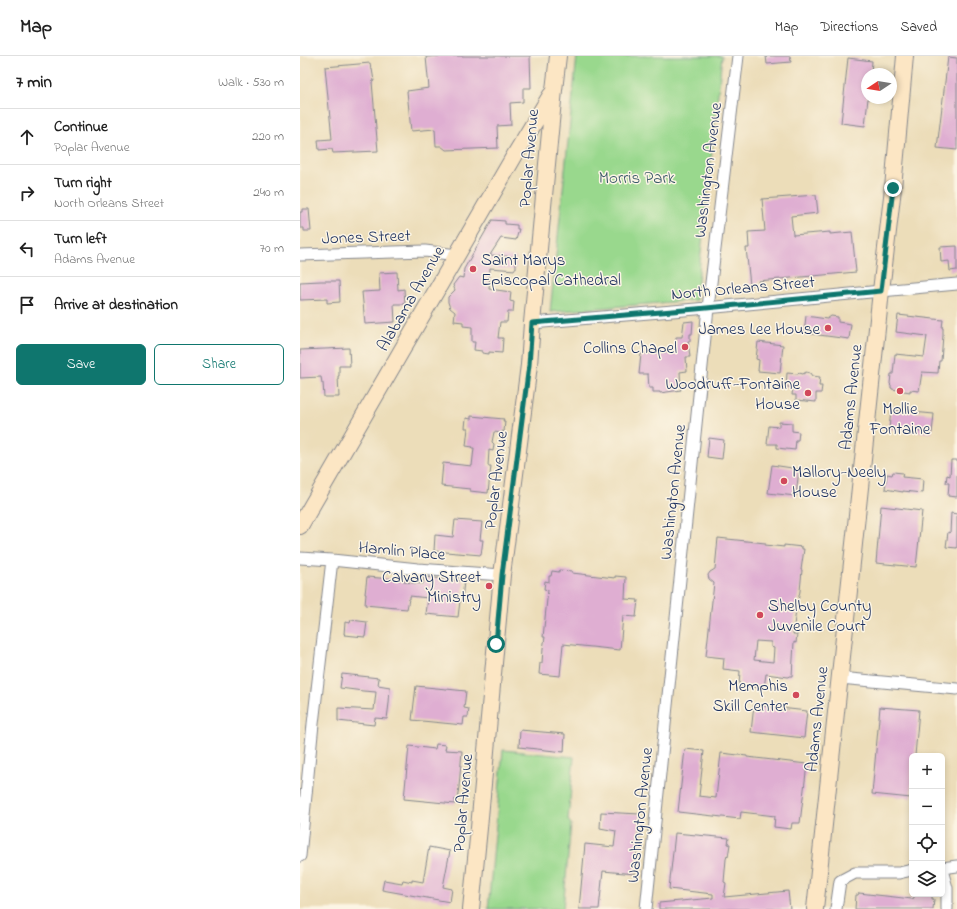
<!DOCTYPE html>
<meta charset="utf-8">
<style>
:root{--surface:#fff;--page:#f6f6f6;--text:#222;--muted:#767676;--line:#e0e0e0;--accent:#0f766e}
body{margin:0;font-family:"Indie Flower",sans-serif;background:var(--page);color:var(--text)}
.controls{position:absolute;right:12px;bottom:12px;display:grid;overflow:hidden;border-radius:6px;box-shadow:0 2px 6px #0003}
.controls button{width:36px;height:36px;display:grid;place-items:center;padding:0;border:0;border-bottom:1px solid var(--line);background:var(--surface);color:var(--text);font:20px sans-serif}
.compass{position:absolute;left:561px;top:12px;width:36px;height:36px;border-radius:50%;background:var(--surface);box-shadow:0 2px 6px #0003;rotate:258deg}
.stop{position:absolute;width:12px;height:12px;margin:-9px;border:3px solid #0f766e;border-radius:50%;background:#fff}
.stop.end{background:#0f766e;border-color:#fff;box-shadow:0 1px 4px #0008}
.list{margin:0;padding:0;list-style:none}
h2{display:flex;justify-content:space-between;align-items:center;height:52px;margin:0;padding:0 16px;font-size:17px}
h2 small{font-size:13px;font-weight:400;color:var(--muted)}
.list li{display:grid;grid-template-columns:26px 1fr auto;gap:12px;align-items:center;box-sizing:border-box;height:56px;padding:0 16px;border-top:1px solid var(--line)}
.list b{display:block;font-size:15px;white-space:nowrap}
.list p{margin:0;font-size:13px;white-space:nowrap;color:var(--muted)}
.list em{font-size:13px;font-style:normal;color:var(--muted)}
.actions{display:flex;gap:8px;padding:12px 16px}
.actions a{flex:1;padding:9px 0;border:1px solid var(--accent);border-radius:6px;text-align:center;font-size:14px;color:var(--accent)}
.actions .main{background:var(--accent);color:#fff}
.icon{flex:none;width:22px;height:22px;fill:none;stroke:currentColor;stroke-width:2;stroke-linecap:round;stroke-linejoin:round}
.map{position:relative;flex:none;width:657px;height:853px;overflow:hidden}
header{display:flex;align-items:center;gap:24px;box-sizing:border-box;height:56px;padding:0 20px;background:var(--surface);border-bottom:1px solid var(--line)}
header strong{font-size:19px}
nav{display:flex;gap:22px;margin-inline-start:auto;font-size:14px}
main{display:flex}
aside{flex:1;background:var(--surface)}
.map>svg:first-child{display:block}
</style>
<header>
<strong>Map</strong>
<nav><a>Map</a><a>Directions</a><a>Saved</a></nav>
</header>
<main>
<aside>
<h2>7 min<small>Walk · 530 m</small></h2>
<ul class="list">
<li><svg class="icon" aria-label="ahead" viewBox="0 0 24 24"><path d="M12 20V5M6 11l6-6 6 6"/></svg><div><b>Continue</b><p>Poplar Avenue</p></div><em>220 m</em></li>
<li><svg class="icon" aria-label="right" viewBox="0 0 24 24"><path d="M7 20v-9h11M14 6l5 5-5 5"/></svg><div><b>Turn right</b><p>North Orleans Street</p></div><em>240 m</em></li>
<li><svg class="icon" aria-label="left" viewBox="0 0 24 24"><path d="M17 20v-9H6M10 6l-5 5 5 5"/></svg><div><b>Turn left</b><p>Adams Avenue</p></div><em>70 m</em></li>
<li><svg class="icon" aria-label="arrive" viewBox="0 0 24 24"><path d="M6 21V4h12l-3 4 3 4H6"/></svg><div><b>Arrive at destination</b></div></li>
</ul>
<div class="actions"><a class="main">Save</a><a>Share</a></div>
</aside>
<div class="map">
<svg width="657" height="853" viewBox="0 0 657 853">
<rect width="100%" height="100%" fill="#fcf5e5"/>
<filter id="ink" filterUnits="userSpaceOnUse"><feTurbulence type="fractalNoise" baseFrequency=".025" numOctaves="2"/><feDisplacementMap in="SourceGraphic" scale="8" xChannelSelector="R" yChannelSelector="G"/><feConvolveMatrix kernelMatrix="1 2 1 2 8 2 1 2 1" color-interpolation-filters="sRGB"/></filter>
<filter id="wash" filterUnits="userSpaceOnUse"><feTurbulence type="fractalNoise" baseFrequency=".012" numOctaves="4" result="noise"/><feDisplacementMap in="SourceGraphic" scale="16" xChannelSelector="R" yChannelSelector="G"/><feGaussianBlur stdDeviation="0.9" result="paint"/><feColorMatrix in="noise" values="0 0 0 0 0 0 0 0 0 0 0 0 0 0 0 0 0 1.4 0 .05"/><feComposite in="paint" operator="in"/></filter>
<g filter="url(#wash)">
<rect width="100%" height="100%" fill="#ecddb9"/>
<!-- green -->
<path fill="#99d88d" stroke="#5a8476" d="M 277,0 L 422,0 L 396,244 L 250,256 Z
M 203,694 L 274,701 L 268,764 L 271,768 L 263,853 L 188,853 Z"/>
<g id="blocks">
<!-- building -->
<path fill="#dfaed2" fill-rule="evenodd" d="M 141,0 L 230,0 L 231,32 L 223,32 L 223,46 L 210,47 L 211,69 L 197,70 L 198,92 L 146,94 L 141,90 L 136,90 L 135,73 L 111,75 L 107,35 L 129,32 L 126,1 Z
M 466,0 L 490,0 L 491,6 L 467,8 Z
M 648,1 L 657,2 L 657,94 L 637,92 Z
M 548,2 L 572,5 L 571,18 L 567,18 L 567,42 L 568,42 L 565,70 L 541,67 Z
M 70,7 L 71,13 L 72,13 L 74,25 L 72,26 L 78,95 L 33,97 L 32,93 L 19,94 L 18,84 L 32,83 L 25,11 Z
M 516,139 L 518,157 L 491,160 L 493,179 L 530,176 L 530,178 L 552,176 L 556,216 L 458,225 L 459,228 L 450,229 L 446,192 L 449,192 L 448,176 L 465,175 L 462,143 Z
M 2,153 L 9,153 L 11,175 L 4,175 L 4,172 L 0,172 L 0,156 L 2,156 Z
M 192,164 L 205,165 L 205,168 L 217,169 L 217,173 L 219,173 L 216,184 L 201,182 L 190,199 L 216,201 L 216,212 L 215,212 L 215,214 L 190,212 L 189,233 L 211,236 L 210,245 L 214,246 L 213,256 L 208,256 L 207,266 L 200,266 L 198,282 L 203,282 L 202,297 L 189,296 L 189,298 L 182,297 L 182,295 L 174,294 L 175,286 L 172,286 L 172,271 L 163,270 L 163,266 L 154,265 L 155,256 L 150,252 L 148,246 L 148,241 L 155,234 L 153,229 L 159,221 L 163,222 L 164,213 Z
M 657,190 L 657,214 L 650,215 L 649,205 L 641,206 L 640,191 Z
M 97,216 L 98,234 L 104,233 L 105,248 L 94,248 L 95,266 L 65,268 L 62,236 L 80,235 L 79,217 Z
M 21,225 L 39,225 L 40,246 L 27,247 L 27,243 L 0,244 L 0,226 Z
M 598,259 L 643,264 L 642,272 L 643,272 L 643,279 L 641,305 L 639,305 L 638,317 L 622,316 L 619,335 L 610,334 L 610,336 L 592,333 L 592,332 L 591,332 L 591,329 L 590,328 L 591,318 L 593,318 L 595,298 L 624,301 L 627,280 L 596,276 Z
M 506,260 L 527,263 L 531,260 L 538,261 L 538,266 L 551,268 L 549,283 L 504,277 Z
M 393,265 L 392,278 L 390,278 L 390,285 L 388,285 L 390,301 L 386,301 L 387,315 L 380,316 L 381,334 L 360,337 L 360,336 L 353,336 L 353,332 L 349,332 L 348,318 L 339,318 L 341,298 L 375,295 L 376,281 L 382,281 L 384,266 Z
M 458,286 L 483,289 L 480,317 L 458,315 L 459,304 L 456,303 Z
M 49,292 L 50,310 L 39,310 L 39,320 L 38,320 L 39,341 L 24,341 L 23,327 L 22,327 L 21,321 L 0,322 L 0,294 Z
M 506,316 L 510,317 L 512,320 L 520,321 L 519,330 L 522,330 L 521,337 L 516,337 L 516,346 L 496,344 L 496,339 L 492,339 L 493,331 L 486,331 L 487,317 L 498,318 L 499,317 L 503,318 Z
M 591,354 L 634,358 L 632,377 L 589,373 Z
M 171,360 L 204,363 L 203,365 L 205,365 L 204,376 L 202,375 L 202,377 L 194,376 L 192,386 L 194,388 L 193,395 L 189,394 L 188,410 L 191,410 L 188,437 L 170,435 L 170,433 L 141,430 L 143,407 L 172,410 L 174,392 L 172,392 L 173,391 L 166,390 L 168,372 L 165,372 L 166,362 L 171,363 Z
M 479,366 L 492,367 L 492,375 L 499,376 L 498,384 L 496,384 L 495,394 L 477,392 L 477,388 L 467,388 L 469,370 L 479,371 Z
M 409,382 L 424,384 L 422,403 L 407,401 Z
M 651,404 L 657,404 L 657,441 L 648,440 L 649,427 L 646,427 L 647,419 L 650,420 Z
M 472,409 L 499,413 L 496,440 L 468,437 Z
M 593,416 L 603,417 L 602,421 L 623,423 L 622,437 L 603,435 L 603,436 L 585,433 L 587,418 L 592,419 Z
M 581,450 L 622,455 L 616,511 L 576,507 Z
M 651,457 L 657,458 L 657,492 L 646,491 L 648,476 L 650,477 Z
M 155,464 L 182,466 L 180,484 L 183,484 L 181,499 L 134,495 L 135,479 L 153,481 Z
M 418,482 L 465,487 L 465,489 L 484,491 L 484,489 L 502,491 L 502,493 L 504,493 L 501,514 L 502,514 L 500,535 L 498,545 L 497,545 L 493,578 L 497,578 L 496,587 L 494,586 L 492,620 L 489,620 L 488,621 L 466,618 L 464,632 L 439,630 L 440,615 L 423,613 L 424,602 L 406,600 L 414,527 L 409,523 L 408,519 L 410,516 L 415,513 ZM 456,585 L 471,586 L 471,591 L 474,592 L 473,606 L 454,604 Z
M 259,514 L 272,515 L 272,517 L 315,522 L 315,520 L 326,521 L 325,543 L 338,544 L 336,561 L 323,560 L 320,594 L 263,588 L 260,620 L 239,618 L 240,607 L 242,607 L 243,593 L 245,581 L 243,581 L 248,534 L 244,533 L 245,525 L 249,526 L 249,520 L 251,520 L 252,515 L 259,516 Z
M 67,521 L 104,524 L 104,526 L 123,528 L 124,521 L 164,525 L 162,544 L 161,545 L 160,545 L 158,561 L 126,558 L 128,542 L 110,540 L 110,543 L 109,543 L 107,553 L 65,549 L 66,538 L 65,538 Z
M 51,564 L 67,566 L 65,581 L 44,579 L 45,578 L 44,578 L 45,566 L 50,567 Z
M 42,618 L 79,622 L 78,629 L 90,631 L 89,647 L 87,663 L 75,662 L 74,669 L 38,665 L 38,652 L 74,654 L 76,636 L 63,635 L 40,632 Z
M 116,630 L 166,635 L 164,652 L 169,653 L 168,661 L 164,661 L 163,669 L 112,664 Z
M 454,649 L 507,655 L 504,682 L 451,676 Z
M 580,651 L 619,654 L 615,700 L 612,700 L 611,742 L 572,738 Z
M 220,674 L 265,678 L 264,696 L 219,691 Z
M 136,688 L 146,689 L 145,694 L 162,695 L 159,731 L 157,744 L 155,743 L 155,748 L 104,743 L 109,690 L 135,693 Z
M 385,693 L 404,695 L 399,740 L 416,742 L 421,697 L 447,700 L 447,701 L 507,708 L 500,767 L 492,767 L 491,773 L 474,771 L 475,760 L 441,756 L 440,763 L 378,756 Z
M 301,756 L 340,758 L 335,818 L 303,815 L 299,853 L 279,853 L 285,788 L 314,791 L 316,775 L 300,772 Z
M 375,777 L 429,782 L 428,788 L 430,788 L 428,801 L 427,800 L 426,803 L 424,826 L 426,827 L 424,841 L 488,835 L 490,853 L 359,853 L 359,847 L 413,842 L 413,838 L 369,833 Z
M 129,791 L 150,795 L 143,831 L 152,833 L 150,846 L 82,834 L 84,824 L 102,827 L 103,824 L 112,826 L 112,824 L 123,826 Z
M 559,837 L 612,843 L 614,842 L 614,839 L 615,839 L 615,838 L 632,838 L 632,843 L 634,843 L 633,853 L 555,853 L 556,839 L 558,839 Z"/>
</g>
</g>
<g filter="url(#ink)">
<use href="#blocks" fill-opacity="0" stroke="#84868c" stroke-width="1"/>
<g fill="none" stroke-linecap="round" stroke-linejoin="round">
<defs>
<path id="street" d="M 0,199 L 125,195 L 157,199
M 232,267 L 396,253 L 581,235 L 657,228
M 0,502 L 32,504 L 118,513 L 202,519
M 540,622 L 657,633
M 0,800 L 13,668 L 32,504
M 642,812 L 657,810
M 642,814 L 647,832 L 647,853
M 346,853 L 408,252 L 438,0
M 536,853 L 540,825 L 555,817 L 599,817 L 612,814"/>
<path id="secondary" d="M 0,470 L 216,97 L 251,39
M 171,853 L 179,772 L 202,519 L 229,309 L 232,267 L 254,34 L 258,0
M 515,853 L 581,235 L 593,132 L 605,0"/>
</defs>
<!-- street casing -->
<use href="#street" stroke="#84868c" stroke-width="13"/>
<!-- secondary casing -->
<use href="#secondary" stroke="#84868c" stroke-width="18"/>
<!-- street -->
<use href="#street" stroke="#fff" stroke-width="11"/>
<!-- secondary -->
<use href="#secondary" stroke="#fce6c4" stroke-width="16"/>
</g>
</g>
<g fill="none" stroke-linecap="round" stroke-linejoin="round" filter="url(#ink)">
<!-- route -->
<path stroke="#0f766e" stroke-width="5" d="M 196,588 L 202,519 L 229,309 L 232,267 L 396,253 L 581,235 L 593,132"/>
</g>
<!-- markers -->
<g fill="#d1495b" stroke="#fcf5e5" stroke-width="1.5">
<circle cx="173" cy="213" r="4"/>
<circle cx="528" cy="272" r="4"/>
<circle cx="385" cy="291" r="4"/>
<circle cx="600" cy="335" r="4"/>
<circle cx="508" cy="337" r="4"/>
<circle cx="484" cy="425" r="4"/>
<circle cx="189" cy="530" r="4"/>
<circle cx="460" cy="559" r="4"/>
<circle cx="496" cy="639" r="4"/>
</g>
<g text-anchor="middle" stroke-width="3" stroke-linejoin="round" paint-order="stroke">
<!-- street labels -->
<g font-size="17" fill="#1b2f5e" stroke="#fcf5e5">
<text transform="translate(228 102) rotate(-85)" y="6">Poplar Avenue</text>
<text transform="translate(407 114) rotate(-83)" y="6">Washington Avenue</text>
<text transform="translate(66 180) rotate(-2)" y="6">Jones Street</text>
<text transform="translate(443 231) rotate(-5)" y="6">North Orleans Street</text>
<text transform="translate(110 242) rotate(-60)" y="6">Alabama Avenue</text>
<text transform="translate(550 341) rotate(-84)" y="6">Adams Avenue</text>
<text transform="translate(195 424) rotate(-83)" y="6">Poplar Avenue</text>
<text transform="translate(372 436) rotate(-84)" y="6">Washington Avenue</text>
<text transform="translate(102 494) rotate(5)" y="6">Hamlin Place</text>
<text transform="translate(516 663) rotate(-84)" y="6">Adams Avenue</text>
<text transform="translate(162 747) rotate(-85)" y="6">Poplar Avenue</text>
<text transform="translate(339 759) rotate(-84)" y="6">Washington Avenue</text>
</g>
<!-- park labels -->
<g font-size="17" fill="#3a596a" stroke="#fcf5e5">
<text x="337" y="127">Morris Park</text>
</g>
<!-- poi labels -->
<g font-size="17" fill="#1b2f5e" stroke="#fcf5e5" text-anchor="end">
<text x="181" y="209" text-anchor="start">Saint Marys<tspan x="181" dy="20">Episcopal Cathedral</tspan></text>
<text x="520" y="278">James Lee House</text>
<text x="377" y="297">Collins Chapel</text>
<text x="500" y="333">Woodruff-Fontaine<tspan x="500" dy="20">House</tspan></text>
<text x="600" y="358" text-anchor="middle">Mollie<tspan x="600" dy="20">Fontaine</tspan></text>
<text x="492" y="421" text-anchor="start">Mallory-Neely<tspan x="492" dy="20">House</tspan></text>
<text x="181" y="526">Calvary Street<tspan x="181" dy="20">Ministry</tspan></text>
<text x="468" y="555" text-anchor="start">Shelby County<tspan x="468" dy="20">Juvenile Court</tspan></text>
<text x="488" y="635">Memphis<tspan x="488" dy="20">Skill Center</tspan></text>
</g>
</g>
</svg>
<div class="controls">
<button>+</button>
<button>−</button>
<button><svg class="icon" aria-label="locate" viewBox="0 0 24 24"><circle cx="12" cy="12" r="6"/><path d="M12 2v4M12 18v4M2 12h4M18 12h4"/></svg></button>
<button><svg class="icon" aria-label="layers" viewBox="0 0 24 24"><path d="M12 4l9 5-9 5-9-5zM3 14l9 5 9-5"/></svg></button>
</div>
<svg class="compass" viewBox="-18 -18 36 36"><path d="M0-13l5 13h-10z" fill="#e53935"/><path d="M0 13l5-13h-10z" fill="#767676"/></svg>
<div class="stop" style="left:196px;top:588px"></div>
<div class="stop end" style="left:593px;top:132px"></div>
</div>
</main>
